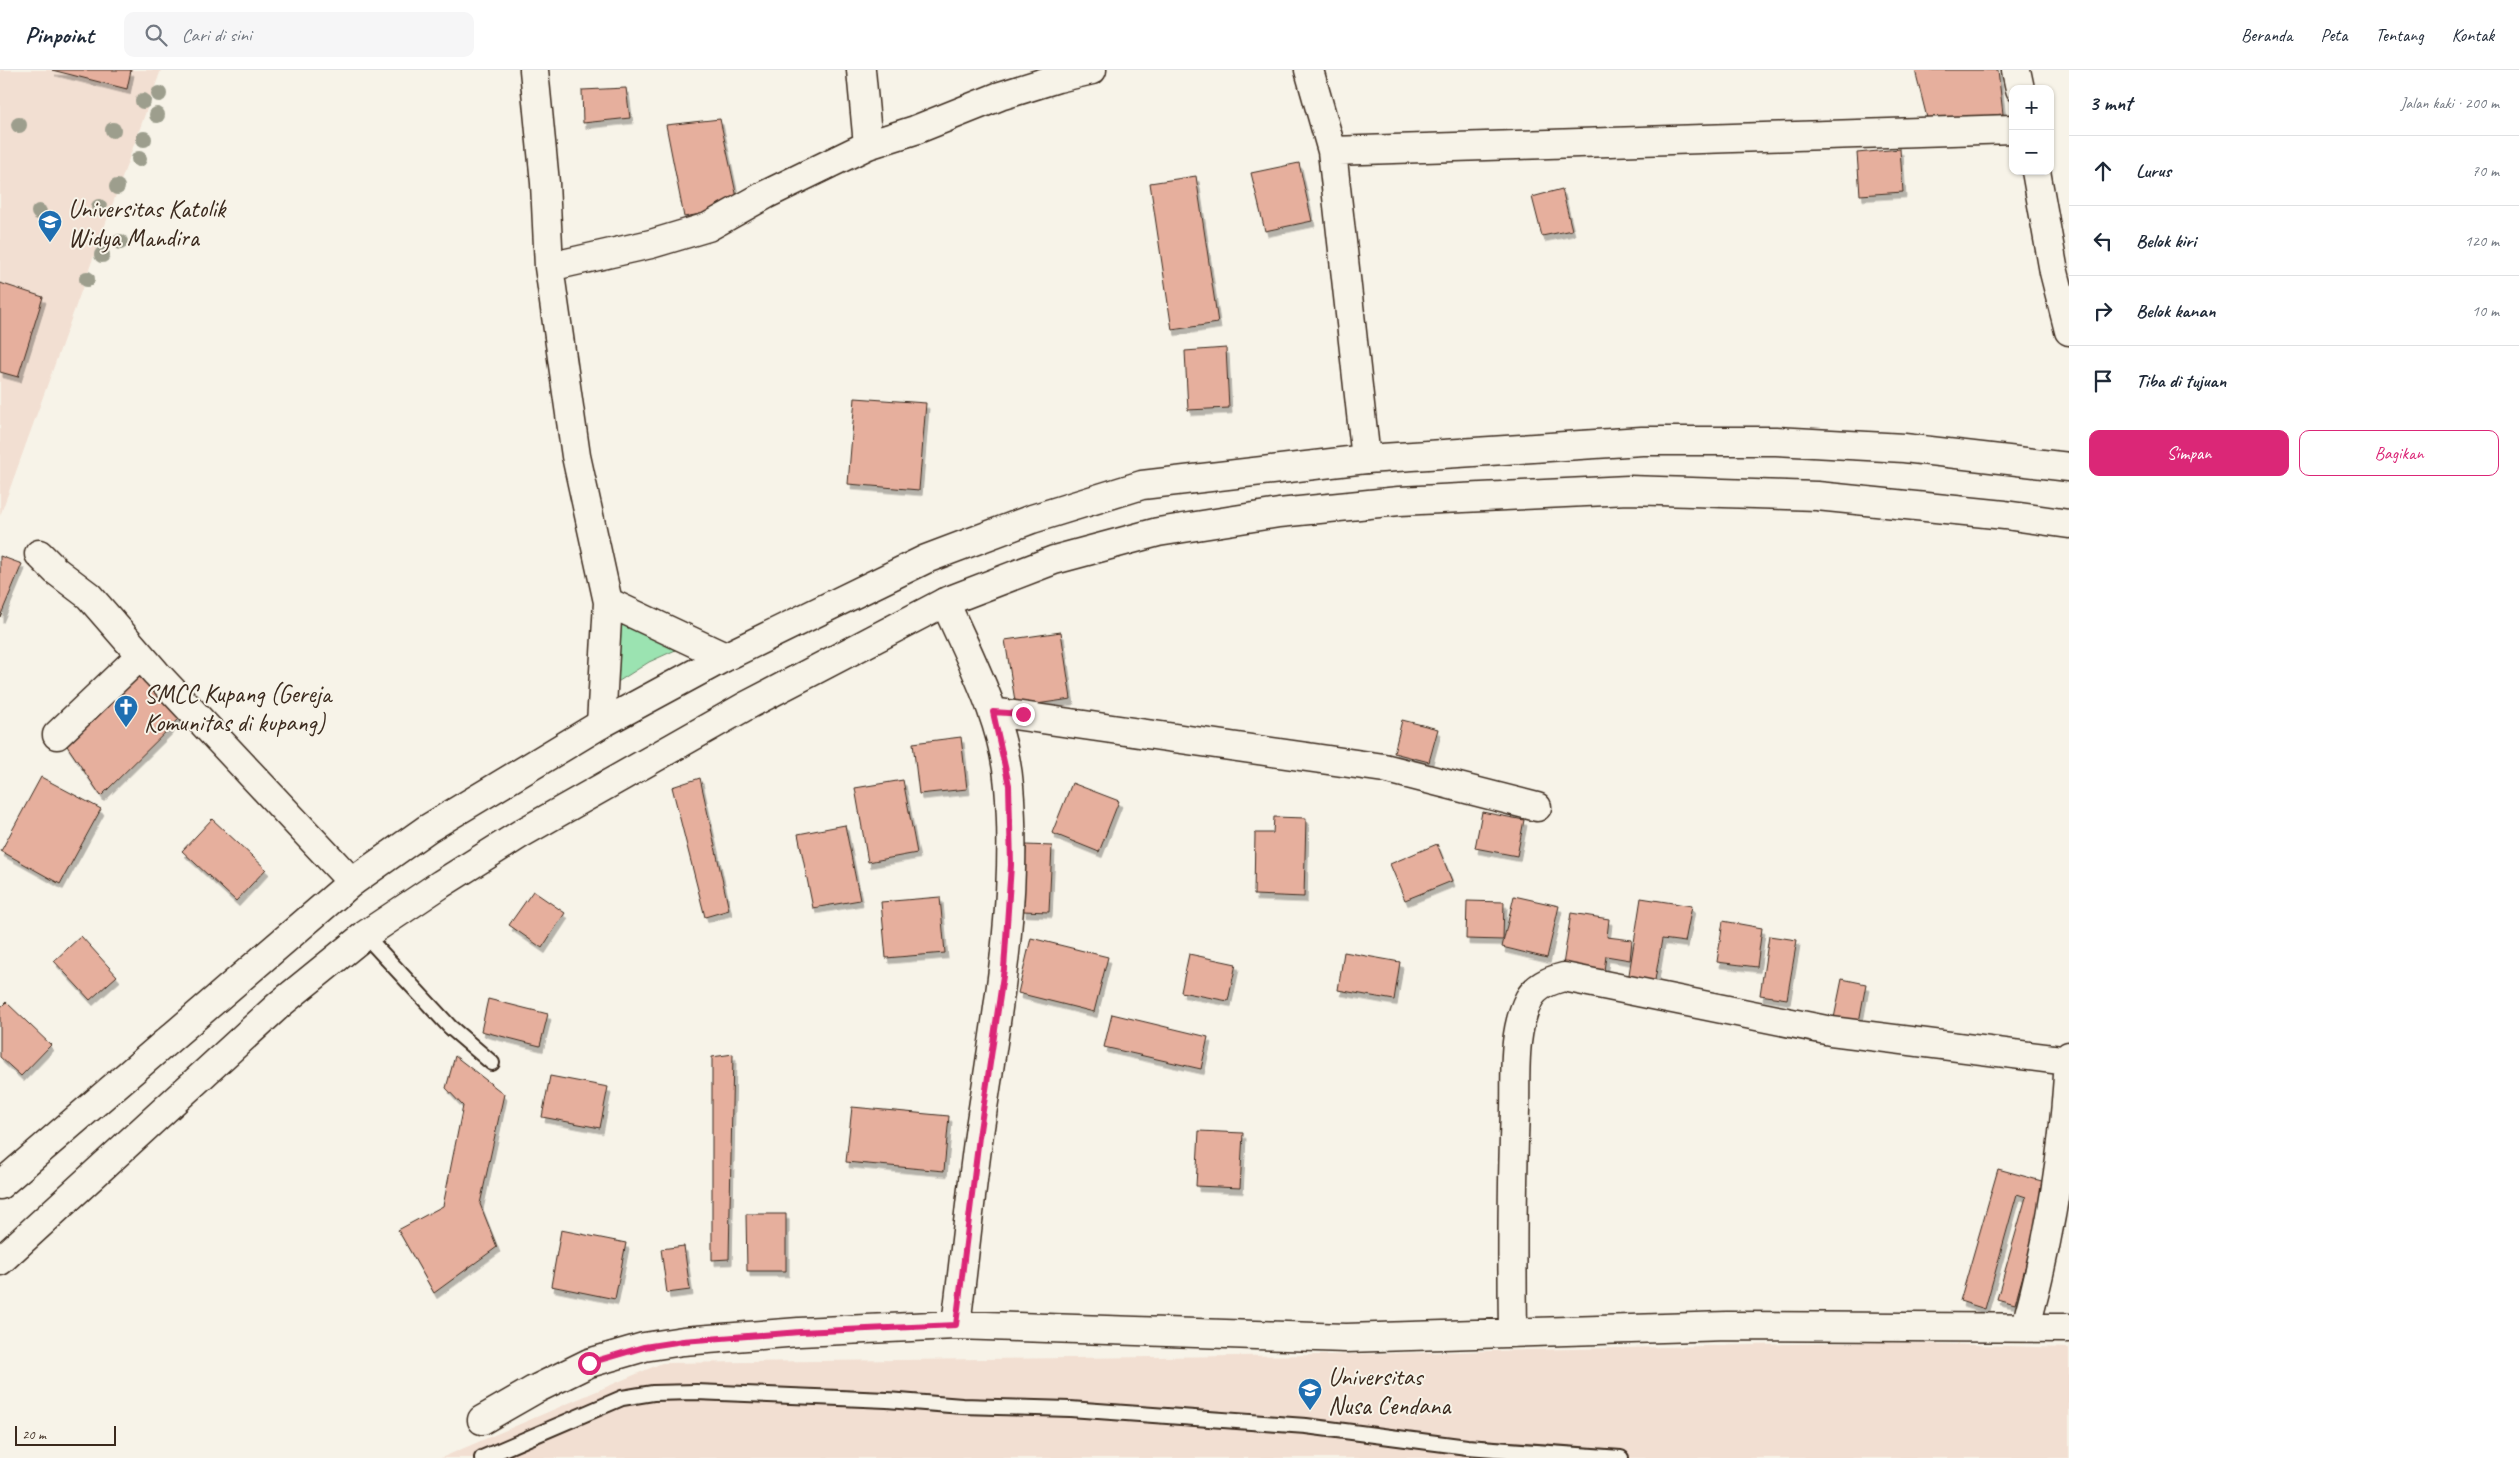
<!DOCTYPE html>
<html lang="id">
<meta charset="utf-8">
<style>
:root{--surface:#fff;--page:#f6f6f7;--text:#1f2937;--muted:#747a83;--line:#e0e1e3;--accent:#db2777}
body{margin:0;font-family:Caveat,sans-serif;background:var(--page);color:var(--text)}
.controls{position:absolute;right:15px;top:15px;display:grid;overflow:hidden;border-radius:10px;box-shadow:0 1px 4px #0004}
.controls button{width:45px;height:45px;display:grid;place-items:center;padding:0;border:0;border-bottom:1px solid var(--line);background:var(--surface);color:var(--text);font:25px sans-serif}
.scale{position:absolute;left:15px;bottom:12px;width:101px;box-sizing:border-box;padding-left:5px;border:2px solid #3b2a1e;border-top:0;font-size:14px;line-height:18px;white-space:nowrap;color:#3b2a1e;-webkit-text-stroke:4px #f7f3e8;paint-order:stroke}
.stop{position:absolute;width:15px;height:15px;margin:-11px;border:4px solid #db2777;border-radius:50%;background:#fff}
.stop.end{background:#db2777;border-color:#fff;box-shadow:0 1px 5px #0008}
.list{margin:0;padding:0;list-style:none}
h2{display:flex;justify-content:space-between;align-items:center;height:65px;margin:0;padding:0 20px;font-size:21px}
h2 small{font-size:16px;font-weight:400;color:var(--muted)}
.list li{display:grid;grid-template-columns:32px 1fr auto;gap:15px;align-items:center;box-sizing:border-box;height:70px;padding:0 20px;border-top:1px solid var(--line)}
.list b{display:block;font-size:19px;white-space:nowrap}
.list em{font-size:16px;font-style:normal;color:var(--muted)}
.actions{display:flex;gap:10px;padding:15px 20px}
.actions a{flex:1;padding:11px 0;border:1px solid var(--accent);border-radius:10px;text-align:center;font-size:18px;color:var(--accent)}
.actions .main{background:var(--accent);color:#fff}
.icon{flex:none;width:28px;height:28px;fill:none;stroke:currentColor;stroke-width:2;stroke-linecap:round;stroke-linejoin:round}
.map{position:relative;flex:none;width:2069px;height:1388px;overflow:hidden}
header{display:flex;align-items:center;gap:30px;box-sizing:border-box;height:70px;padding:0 25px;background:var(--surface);border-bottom:1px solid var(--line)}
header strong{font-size:24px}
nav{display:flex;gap:28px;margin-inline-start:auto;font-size:18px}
.search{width:350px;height:45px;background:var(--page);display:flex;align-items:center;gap:12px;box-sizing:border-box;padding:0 18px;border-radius:10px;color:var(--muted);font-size:19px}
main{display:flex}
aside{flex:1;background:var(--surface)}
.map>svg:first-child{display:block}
</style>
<header>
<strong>Pinpoint</strong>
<div class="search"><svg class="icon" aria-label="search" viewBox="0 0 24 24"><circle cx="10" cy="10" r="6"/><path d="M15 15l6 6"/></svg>Cari di sini</div>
<nav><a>Beranda</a><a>Peta</a><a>Tentang</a><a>Kontak</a></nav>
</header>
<main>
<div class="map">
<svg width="2069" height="1388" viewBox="0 0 2069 1388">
<defs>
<filter id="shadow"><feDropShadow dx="3" dy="5.5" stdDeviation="0" flood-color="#0004"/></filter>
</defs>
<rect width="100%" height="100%" fill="#f7f3e8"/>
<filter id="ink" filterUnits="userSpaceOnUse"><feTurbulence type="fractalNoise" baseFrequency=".02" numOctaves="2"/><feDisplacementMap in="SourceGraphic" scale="10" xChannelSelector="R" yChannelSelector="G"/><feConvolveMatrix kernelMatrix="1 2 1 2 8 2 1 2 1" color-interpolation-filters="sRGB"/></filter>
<g filter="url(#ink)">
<!-- built -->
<path fill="#f2dfd2" d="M 0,0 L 161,0 L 0,446 Z
M 1880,1272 L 2069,1278 L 2069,1388 L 441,1388 L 662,1293 L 1318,1285 Z"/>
<!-- green -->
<path fill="#9be3b1" stroke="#6b8668" d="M 616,537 L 680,578 L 649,592 L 616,613 L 620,574 Z"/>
<!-- building -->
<path fill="#e6af9d" stroke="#3b2a1e" filter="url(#shadow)" d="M 52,0 L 131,0 L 127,19 Z
M 1915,0 L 1998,0 L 2003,44 L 1928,52 Z
M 626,18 L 630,48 L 583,53 L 582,20 Z
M 720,49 L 739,137 L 684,147 L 666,55 Z
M 1900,79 L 1903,122 L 1860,125 L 1857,83 Z
M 1299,93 L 1312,151 L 1265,161 L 1251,103 Z
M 1196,106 L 1218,253 L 1172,260 L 1150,113 Z
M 1562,119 L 1572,160 L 1542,166 L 1532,127 Z
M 0,213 L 43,227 L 18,307 L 0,302 Z
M 1226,278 L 1229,338 L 1188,340 L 1185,281 Z
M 855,328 L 926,333 L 919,420 L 848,414 Z
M 0,486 L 22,494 L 0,547 Z
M 1061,562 L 1071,629 L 1016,637 L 1005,570 Z
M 143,598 L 186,642 L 101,726 L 65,673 Z
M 1402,650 L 1438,659 L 1429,692 L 1394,683 Z
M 961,667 L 967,719 L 919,724 L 913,673 Z
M 41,707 L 101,739 L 60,814 L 1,781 Z
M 700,708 L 729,840 L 705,847 L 672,717 Z
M 903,710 L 917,783 L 868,792 L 855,718 Z
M 1072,713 L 1119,731 L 1099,782 L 1052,763 Z
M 1482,742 L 1524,750 L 1517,786 L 1475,778 Z
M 1274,747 L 1306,748 L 1304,827 L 1254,825 L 1255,763 L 1273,763 Z
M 212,749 L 266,799 L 236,831 L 182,781 Z
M 845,755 L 860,830 L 813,838 L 798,764 Z
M 1437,774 L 1452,811 L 1405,830 L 1390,794 Z
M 1026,775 L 1052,776 L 1049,842 L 1023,841 Z
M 533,821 L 565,843 L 542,878 L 509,855 Z
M 1514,826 L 1559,836 L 1547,888 L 1502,877 Z
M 940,827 L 945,883 L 886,888 L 881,832 Z
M 1641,828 L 1692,836 L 1685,872 L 1662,869 L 1654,916 L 1628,911 Z
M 1467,831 L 1504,832 L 1503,870 L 1466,869 Z
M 1571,843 L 1609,849 L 1607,867 L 1632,870 L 1630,890 L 1606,886 L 1604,901 L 1563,895 Z
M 1723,851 L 1762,858 L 1757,897 L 1717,892 Z
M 81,866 L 117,906 L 90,930 L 54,891 Z
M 1769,866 L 1797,870 L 1787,929 L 1760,925 Z
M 1031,868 L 1108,887 L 1094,942 L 1018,923 Z
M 1344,882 L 1400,892 L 1394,930 L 1338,920 Z
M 1189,884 L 1236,894 L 1228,931 L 1181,922 Z
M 1842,909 L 1866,914 L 1857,963 L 1832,958 Z
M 488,929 L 548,944 L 540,976 L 481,961 Z
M 6,932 L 51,975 L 21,1006 L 0,987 L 0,938 Z
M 1112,944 L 1208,967 L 1201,999 L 1104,977 Z
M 733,984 L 729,1189 L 712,1190 L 712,987 Z
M 455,986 L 504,1024 L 480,1134 L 497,1177 L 434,1223 L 398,1160 L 443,1136 L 463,1036 L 446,1018 Z
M 550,1006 L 608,1017 L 600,1058 L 542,1047 Z
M 852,1037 L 949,1046 L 944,1101 L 846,1092 Z
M 1199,1061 L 1243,1063 L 1240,1118 L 1196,1116 Z
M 1998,1099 L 2049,1113 L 2015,1234 L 1997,1229 L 2026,1127 L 2017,1124 L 1985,1239 L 1960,1231 Z
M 746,1144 L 786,1144 L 786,1201 L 747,1201 Z
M 561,1160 L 626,1173 L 615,1229 L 551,1216 Z
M 684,1176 L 690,1220 L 667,1223 L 661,1179 Z"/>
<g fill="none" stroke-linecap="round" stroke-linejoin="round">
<defs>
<path id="service" d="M 365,865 L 450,957 L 492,993
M 482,1388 L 622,1328 L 653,1323 L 696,1322 L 887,1330 L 962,1336 L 1070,1339 L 1306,1356 L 1467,1377 L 1621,1388"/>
<path id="minor" d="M 534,0 L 545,113 L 549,197 L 576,386 L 608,532 L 601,654
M 861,0 L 868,75
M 1309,0 L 1332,81 L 1366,389
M 2016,0 L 2020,19
M 1332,81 L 2013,59
M 2036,101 L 2054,202 L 2069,261
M 549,197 L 651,174 L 708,157 L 767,124 L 868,75 L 915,60 L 1000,26 L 1058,8 L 1092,0
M 39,484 L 56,501 L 89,526 L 156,603 L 352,812
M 608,532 L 725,587
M 945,532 C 971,591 1004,651 1009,716 C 1019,831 996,951 979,1064 C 970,1128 964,1192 956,1255
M 993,642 L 1384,698 L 1537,737
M 57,665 L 140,586
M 2026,1256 C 2050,1168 2065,1077 2069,986
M 1513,1263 C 1512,1189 1512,1115 1515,1041 C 1516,1005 1512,962 1529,929 C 1536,916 1551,910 1564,907 L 1831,961 L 2069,991
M 482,1350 L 534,1320 L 589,1293 L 644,1277 L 683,1271 L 799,1262 L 956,1255 L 1346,1268 L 1727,1256 L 2069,1258"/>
<path id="trunk" d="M 0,1115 L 352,812 L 427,759 L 601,654 L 725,587 L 926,489 L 1032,449 L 1142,415 L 1366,389 L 1642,371 L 1776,371 L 1904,378 L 2069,397
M 0,1191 L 280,934 L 365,865 L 441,814 L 522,763 L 746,636 L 945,532 L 1054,490 L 1158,462 L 1279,443 L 1399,431 L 1628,420 L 1817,426 L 2005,445 L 2069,454"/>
</defs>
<!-- service casing -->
<use href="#service" stroke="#3b2a1e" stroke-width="18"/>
<!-- minor casing -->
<use href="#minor" stroke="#3b2a1e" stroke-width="31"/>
<!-- trunk casing -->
<use href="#trunk" stroke="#3b2a1e" stroke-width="31"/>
<!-- service -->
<use href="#service" stroke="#f7f3e8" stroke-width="14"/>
<!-- minor -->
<use href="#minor" stroke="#f7f3e8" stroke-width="28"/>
<!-- trunk -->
<use href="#trunk" stroke="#f7f3e8" stroke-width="28"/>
</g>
<!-- trees -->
<g fill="#9d9e8d">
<circle cx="159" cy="24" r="8"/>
<circle cx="143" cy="31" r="8"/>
<circle cx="157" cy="45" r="8"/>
<circle cx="19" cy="55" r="8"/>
<circle cx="113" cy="60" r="8"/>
<circle cx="144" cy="69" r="8"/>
<circle cx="139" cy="89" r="8"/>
<circle cx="117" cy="117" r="8"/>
<circle cx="99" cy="137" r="8"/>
<circle cx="39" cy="142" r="8"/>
<circle cx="120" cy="172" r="8"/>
<circle cx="102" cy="185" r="8"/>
<circle cx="87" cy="209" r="8"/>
</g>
</g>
<g fill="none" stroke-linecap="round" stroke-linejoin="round" filter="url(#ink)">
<!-- route -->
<path stroke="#db2777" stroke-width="6" d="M 589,1293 L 644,1277 L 683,1271 L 800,1262 L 956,1255 L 979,1067 L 1004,899 L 1011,795 L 1009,715 L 993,642 L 1023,644"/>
</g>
<!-- icons -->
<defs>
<symbol id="university-pin" viewBox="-11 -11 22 30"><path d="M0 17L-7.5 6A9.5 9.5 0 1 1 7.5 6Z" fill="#1f6fb2" stroke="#f7f3e8"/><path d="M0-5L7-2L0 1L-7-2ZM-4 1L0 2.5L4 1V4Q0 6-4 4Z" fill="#fff"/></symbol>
<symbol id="church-pin" viewBox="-11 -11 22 30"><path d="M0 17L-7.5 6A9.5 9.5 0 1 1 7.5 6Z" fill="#1f6fb2" stroke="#f7f3e8"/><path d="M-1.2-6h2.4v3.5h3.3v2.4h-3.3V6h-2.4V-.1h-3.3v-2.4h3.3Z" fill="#fff"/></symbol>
</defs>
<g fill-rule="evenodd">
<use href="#university-pin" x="36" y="138" width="28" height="38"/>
<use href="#church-pin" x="112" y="623" width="28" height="38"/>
<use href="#university-pin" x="1296" y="1306" width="28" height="38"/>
</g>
<g text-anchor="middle" stroke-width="4" stroke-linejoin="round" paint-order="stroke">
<!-- poi labels -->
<g font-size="25" fill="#3b2a1e" stroke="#f7f3e8" text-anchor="start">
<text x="68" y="147">Universitas Katolik<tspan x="68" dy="29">Widya Mandira</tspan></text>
<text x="144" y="632">SMCC Kupang (Gereja<tspan x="144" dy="29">Komunitas di kupang)</tspan></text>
<text x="1328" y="1315">Universitas<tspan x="1328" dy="29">Nusa Cendana</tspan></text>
</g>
</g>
</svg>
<div class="controls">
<button>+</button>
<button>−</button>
</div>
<div class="scale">20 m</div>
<div class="stop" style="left:589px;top:1293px"></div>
<div class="stop end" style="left:1023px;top:644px"></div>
</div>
<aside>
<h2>3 mnt<small>Jalan kaki · 200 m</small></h2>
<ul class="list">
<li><svg class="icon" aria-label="ahead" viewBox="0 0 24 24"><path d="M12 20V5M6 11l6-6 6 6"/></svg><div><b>Lurus</b></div><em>70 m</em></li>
<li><svg class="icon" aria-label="left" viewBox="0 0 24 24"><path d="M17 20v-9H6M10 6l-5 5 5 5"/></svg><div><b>Belok kiri</b></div><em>120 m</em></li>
<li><svg class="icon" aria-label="right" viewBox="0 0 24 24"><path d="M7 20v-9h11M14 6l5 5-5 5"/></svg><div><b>Belok kanan</b></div><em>10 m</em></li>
<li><svg class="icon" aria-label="arrive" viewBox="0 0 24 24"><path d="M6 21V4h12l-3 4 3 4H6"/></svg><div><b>Tiba di tujuan</b></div></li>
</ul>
<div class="actions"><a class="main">Simpan</a><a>Bagikan</a></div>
</aside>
</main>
